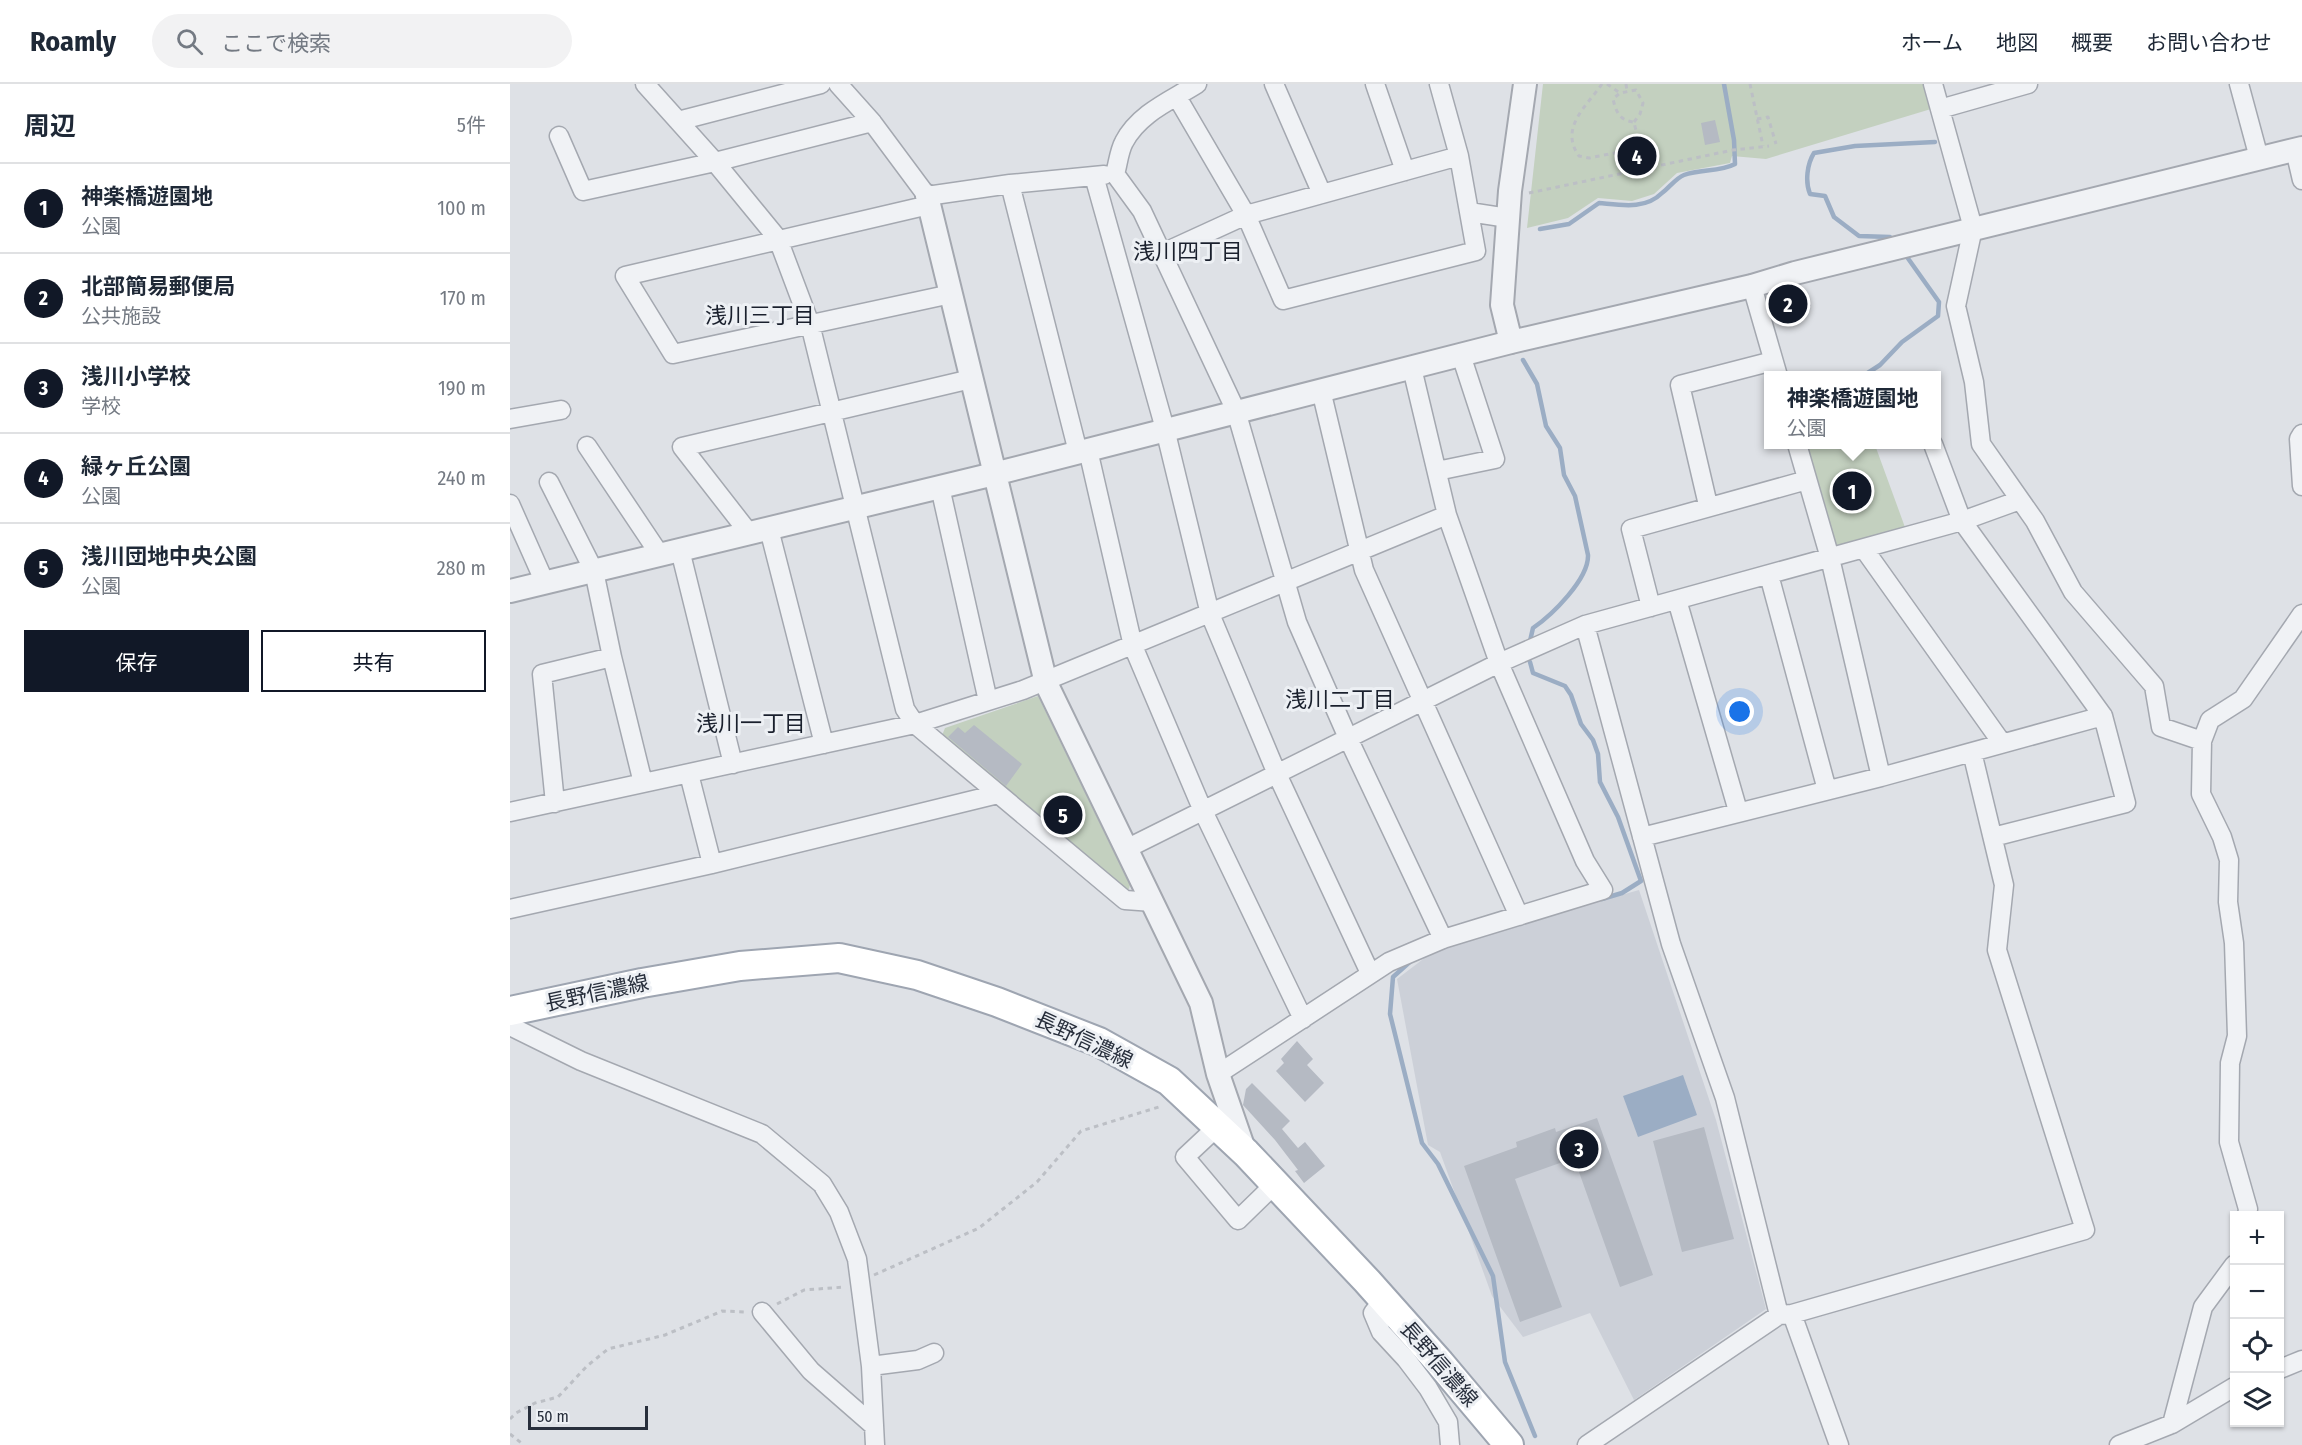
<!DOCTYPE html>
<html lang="ja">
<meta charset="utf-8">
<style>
:root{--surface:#fff;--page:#f2f2f3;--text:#1f2937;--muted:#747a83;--line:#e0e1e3;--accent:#111827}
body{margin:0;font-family:"Fira Sans Condensed","Noto Sans JP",sans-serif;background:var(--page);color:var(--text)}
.controls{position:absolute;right:18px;bottom:18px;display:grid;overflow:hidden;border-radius:0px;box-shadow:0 2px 4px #0004}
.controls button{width:54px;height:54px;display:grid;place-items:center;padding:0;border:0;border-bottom:2px solid var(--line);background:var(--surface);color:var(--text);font:30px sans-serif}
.scale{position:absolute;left:18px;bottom:15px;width:120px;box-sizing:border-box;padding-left:6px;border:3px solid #282f3c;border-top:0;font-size:16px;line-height:21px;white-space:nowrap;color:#282f3c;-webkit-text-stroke:4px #edf0f4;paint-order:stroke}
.you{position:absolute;left:1230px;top:628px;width:21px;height:21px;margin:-15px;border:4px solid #fff;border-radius:50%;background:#1a73e8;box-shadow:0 0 0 9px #1a73e833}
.badge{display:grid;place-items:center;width:39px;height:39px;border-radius:50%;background:var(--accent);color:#fff;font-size:20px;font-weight:700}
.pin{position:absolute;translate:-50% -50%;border:3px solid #fff;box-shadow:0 2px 6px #0006}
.popup{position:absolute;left:1254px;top:287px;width:177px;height:78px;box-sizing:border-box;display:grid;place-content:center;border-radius:0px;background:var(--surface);filter:drop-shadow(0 2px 4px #0005);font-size:20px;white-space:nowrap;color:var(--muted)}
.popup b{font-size:22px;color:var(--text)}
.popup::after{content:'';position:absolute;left:50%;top:100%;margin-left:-12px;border:12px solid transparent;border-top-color:var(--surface)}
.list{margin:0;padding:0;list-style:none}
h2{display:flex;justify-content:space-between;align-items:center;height:78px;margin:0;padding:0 24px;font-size:26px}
h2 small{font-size:20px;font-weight:400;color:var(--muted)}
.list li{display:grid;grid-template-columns:39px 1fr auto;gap:18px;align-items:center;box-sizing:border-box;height:90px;padding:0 24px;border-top:2px solid var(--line)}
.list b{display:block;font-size:22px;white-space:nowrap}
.list p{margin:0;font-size:20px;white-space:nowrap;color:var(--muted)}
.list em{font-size:20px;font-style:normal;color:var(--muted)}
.actions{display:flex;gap:12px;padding:18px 24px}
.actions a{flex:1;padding:14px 0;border:2px solid var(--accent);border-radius:0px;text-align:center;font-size:21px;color:var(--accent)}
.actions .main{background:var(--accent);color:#fff}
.icon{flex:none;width:33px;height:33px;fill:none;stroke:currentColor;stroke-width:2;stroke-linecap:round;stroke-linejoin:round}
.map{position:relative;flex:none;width:1792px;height:1361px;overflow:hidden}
header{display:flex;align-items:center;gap:36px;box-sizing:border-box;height:84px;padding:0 30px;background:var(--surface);border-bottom:2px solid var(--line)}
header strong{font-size:28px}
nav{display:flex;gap:33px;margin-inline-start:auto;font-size:21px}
.search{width:420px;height:54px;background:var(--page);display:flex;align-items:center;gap:15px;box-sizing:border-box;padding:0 21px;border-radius:33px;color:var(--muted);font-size:22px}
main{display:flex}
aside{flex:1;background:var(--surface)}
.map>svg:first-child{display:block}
</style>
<header>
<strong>Roamly</strong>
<div class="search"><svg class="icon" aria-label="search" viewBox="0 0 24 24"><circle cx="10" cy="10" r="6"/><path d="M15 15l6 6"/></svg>ここで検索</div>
<nav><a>ホーム</a><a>地図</a><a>概要</a><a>お問い合わせ</a></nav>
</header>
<main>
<aside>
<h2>周辺<small>5件</small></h2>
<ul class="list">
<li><span class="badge">1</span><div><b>神楽橋遊園地</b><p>公園</p></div><em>100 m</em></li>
<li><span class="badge">2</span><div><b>北部簡易郵便局</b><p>公共施設</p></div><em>170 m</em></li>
<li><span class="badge">3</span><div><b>浅川小学校</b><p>学校</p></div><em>190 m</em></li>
<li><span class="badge">4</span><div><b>緑ヶ丘公園</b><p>公園</p></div><em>240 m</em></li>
<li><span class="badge">5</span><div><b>浅川団地中央公園</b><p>公園</p></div><em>280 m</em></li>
</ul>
<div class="actions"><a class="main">保存</a><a>共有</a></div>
</aside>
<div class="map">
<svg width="1792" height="1361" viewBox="0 0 1792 1361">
<rect width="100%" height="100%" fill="#dee1e6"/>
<!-- built -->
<path fill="#ccd0d8" d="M 1129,806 L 1206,1036 L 1256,1225 L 1124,1316 L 1080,1229 L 1013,1253 L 982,1212 L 930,1068 L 918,1061 L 887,895 L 929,863 Z"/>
<!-- green -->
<path fill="#c3d0bf" d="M 1033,0 L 1414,0 L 1421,25 L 1256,75 L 1222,72 L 1220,79 L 1167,89 L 1144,110 L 1122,117 L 1088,114 L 1058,134 L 1017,144 Z
M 1313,361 L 1365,361 L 1396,446 L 1322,470 L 1291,367 Z
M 528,612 L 620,801 L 619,805 L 611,807 L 431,654 L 435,644 Z"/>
<!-- water -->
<path fill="#9badc4" d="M 1173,991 L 1187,1031 L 1128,1053 L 1113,1012 Z"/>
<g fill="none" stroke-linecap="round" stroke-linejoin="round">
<!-- stream -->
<path stroke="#9badc4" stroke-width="4.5" d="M 1030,145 L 1059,140 L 1089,119 C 1111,121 1135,126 1152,109 C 1159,104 1166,94 1174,91 C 1191,85 1210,88 1225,80 L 1224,56 L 1214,0
M 1383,157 L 1380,153 L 1349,152 L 1324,133 L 1315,112 L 1300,110 C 1295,98 1297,80 1304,69 L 1345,62 L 1425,58
M 1013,276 L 1027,300 L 1036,342 L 1050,364 L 1054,391 L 1065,412 L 1078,471 C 1079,495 1042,531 1023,544 L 1020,557
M 1353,292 L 1370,281 L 1392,258 L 1428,232 L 1429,218 L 1397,173
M 1020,578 L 1023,589 L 1055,602 L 1061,611 L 1071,640 L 1083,656 L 1088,670 L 1090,698 L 1108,733 L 1131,797 L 1112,809 L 1092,815
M 902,876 L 883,893 L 880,930 L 912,1059 L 928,1080 L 983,1192 L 995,1278 L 1025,1352"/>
</g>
<!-- building -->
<path fill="#b5bac3" d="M 1205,36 L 1210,58 L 1195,61 L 1191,39 Z
M 1296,207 L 1301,222 L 1263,232 L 1258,217 Z
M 464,641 L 512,680 L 496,702 L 438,653 L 448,643 L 455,649 Z
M 787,957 L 803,975 L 797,981 L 814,999 L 795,1018 L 766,987 L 774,979 L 771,975 Z
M 742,999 L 780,1037 L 772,1045 L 788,1064 L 795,1058 L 815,1082 L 794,1099 L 785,1087 L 788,1086 L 765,1056 L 733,1021 L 736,1005 Z
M 1087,1034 L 1143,1191 L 1110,1203 L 1064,1074 L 1005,1095 L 1052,1223 L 1010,1238 L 954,1082 L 1007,1063 L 1006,1058 L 1045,1044 L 1046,1048 Z
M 1194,1043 L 1224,1155 L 1172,1168 L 1143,1057 Z"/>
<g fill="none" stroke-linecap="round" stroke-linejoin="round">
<defs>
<path id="minor" d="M 135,0 L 205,78 L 268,155 L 300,240 L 395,625 L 405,640 L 615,816 L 643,818
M 328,0 L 362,38 L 417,112 L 500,100 L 594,91
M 764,0 L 812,110
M 865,0 L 895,87
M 1423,0 L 1463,144 L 1446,222 L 1464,298 L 1471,360 L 1525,437 L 1563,508 L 1644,602 L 1651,643 L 1692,657
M 1729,0 L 1749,74
M 667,13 L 736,131 L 773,216 L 966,167 L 949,72 L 929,0
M 1430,25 L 1518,0
M 168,37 L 311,0
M 49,52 L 73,107 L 205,78 L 362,38
M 1785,66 L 1792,96
M 605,90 L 632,127 L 726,327 L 787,538 L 838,654 L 933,855
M 605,90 C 608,80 609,67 614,58 C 629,29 662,16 687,0
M 584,92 L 655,345 L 700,530 L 767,690 L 860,889
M 500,100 L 568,368
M 419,121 L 115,192 L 163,270 L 441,210
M 959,128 L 998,134
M 653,169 L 736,131 L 949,72
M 1242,202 L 1268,292
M 811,306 L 854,486 L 1009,832
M 0,335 L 51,326
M 1792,350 L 1789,355 L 1792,402
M 1287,360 L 1320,474 L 1371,693
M 1423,360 L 1452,437 L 1510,416
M 77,362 L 150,471
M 578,366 L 623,562 L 693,727 L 793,935
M 927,387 L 985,375 L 951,271
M 39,398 L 84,487 L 102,573 L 32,590 L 45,719
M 430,403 L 478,617
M 0,420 L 35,499
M 1198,421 L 1170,301 L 1263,277
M 259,445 L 314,660
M 239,449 L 172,363 L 461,295
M 1354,465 L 1492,659
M 170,466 L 223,680
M 1259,491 L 1317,706
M 1167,516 L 1228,727
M 1141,523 L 1121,445 L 1297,396
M 1075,541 L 1161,860 L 1215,1014 L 1269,1231
M 102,573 L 133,699
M 179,690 L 202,780
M 0,728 L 405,640 L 513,606 L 937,431
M 1483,753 L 1616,719 L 1593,632
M 618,764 L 989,579 L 1075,541 L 1452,437 L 1593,632 L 1371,693 L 1132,753
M 0,825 L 202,780 L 488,710
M 0,942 L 71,977 L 252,1050 L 312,1100 L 329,1128 L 347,1175 L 361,1282 L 365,1361
M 708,990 L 879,878 L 933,855 L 1093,806 L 1075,777 L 989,579 L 937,431 L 902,284
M 707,1043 L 675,1073 L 728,1136 L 765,1100
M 1737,1132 L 1738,1125 L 1719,1058 L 1720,979 L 1727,952 L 1724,859 L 1718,818 L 1719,776 L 1712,753 L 1691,710 L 1692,657 L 1700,636 L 1733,615 L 1792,530
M 873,1216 L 863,1229 L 871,1248 L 896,1275 L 918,1304 L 938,1338 L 940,1361
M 252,1228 L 301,1287 L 364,1342
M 1282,1230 L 1575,1146 L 1487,866 L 1494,801 L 1462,668
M 361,1282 L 408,1276 L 424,1269
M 1770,1285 L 1792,1276
M 1662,1340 L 1693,1223 L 1724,1181
M 1077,1361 L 1269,1231 L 1282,1230 L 1329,1361
M 1609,1361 L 1662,1340 L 1724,1303"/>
<path id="tertiary" d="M 417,112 L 536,599 L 691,919 L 708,990 L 735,1068
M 1001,258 L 992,221 L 1000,107 L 1015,0
M 0,507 L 484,390 L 1001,258 L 1242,202 L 1285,189 L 1792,64"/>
<path id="primary" d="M 0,927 L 132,899 L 230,882 L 329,874 L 407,891 L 487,918 L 589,958 L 659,997 L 736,1069 L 857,1197 L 930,1279 L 999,1361"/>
</defs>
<!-- minor casing -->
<use href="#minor" stroke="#a4a8b0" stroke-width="21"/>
<!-- tertiary casing -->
<use href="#tertiary" stroke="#a4a8b0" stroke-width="26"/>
<!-- primary casing -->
<use href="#primary" stroke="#9ea5b1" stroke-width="32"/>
<!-- path -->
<path stroke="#bcbfc5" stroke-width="3" stroke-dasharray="4.5 4.5" stroke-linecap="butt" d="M 1092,0 C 1076,23 1049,44 1069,72 L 1079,74 L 1130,64
M 1097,0 L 1110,9
M 1116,0 L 1117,7
M 1240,0 L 1253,62
M 1247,35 L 1258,33 L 1266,60
M 1124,38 L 1130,30 L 1133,19 L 1126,6 L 1110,9 L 1103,15 C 1106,28 1110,37 1124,38 L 1135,86
M 1019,109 L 1223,66 L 1259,62
M 364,1191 L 469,1144 L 527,1098 L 571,1047 L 652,1022
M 267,1220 L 294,1206 L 335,1203
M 0,1335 L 6,1329 L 25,1319 L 48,1313 L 77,1282 L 98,1265 L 155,1251 L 212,1227 L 236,1228
M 0,1350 L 14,1361"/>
<!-- minor -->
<use href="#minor" stroke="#f0f2f5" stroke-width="18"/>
<!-- tertiary -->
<use href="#tertiary" stroke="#f0f2f5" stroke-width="22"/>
<!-- primary -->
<use href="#primary" stroke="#fff" stroke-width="28"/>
</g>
<g text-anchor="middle" stroke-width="6" stroke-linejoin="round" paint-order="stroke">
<!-- street labels -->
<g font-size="21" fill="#282f3c" stroke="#edf0f4">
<text transform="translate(87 909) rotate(-12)" y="7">長野信濃線</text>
<text transform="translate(574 956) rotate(25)" y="7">長野信濃線</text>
<text transform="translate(929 1280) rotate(49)" y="7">長野信濃線</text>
</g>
<!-- neighbourhood labels -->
<g font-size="22" fill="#1a202d" stroke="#edf0f4">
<text x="678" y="175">浅川四丁目</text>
<text x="250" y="239">浅川三丁目</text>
<text x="830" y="623">浅川二丁目</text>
<text x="241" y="647">浅川一丁目</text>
</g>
</g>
</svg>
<div class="controls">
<button>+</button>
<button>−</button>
<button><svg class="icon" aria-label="locate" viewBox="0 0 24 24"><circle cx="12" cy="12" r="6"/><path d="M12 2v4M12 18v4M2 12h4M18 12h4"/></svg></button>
<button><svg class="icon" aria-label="layers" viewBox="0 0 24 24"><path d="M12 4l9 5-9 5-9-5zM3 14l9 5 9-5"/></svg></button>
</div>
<div class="scale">50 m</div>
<div class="you"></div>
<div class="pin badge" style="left:1342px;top:407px">1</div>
<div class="popup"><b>神楽橋遊園地</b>公園</div>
<div class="pin badge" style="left:1278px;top:220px">2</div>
<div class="pin badge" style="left:1069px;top:1065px">3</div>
<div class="pin badge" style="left:1127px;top:72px">4</div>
<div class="pin badge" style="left:553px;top:731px">5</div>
</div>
</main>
